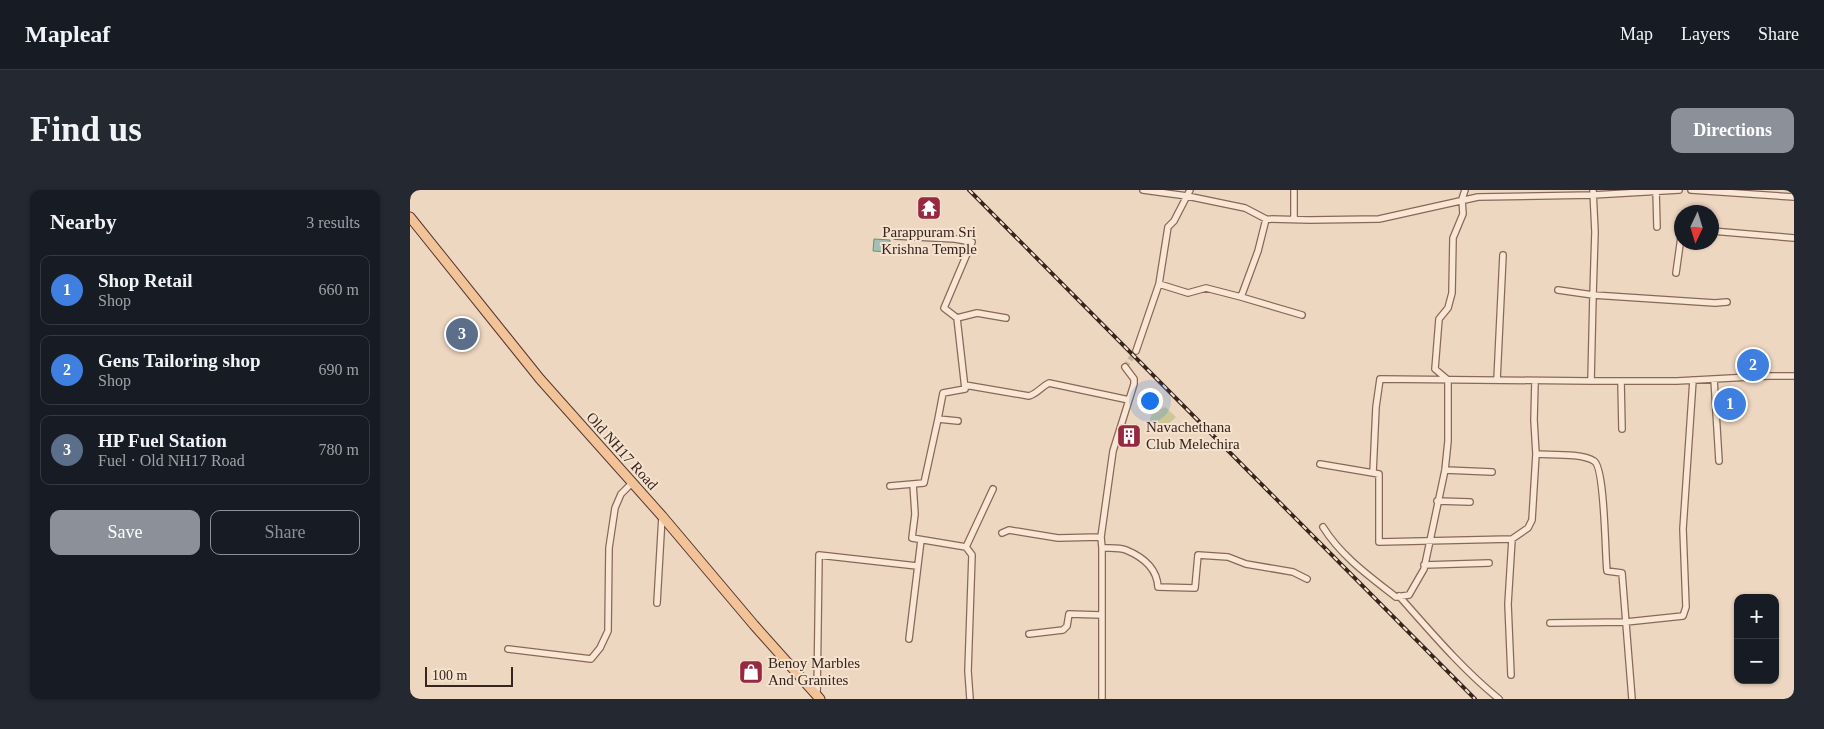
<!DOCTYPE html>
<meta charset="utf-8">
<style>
:root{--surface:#171b24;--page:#242831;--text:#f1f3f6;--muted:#9ea1a6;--line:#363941;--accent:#8c9099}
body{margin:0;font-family:"Times New Roman",serif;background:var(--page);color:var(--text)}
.controls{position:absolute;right:15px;bottom:15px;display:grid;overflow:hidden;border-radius:10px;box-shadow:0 1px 4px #0004}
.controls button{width:45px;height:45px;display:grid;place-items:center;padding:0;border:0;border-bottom:1px solid var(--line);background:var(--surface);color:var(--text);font:25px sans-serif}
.compass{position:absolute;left:1264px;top:15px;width:45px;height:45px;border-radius:50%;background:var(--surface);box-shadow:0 1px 4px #0004;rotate:184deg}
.scale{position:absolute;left:15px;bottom:12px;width:88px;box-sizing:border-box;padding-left:5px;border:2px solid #37241d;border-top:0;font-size:14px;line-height:18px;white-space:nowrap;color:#37241d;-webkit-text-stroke:4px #f5e3d0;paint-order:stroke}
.you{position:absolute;left:739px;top:210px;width:18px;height:18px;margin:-12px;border:4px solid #fff;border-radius:50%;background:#1a73e8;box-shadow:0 0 0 8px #1a73e833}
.badge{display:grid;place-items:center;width:32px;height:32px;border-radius:50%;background:var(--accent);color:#fff;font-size:16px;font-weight:700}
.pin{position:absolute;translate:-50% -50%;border:2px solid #fff;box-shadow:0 1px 5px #0006}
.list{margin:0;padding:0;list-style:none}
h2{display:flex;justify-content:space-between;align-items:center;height:65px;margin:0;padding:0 20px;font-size:21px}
h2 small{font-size:16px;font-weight:400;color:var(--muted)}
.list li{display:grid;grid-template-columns:32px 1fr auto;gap:15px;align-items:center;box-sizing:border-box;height:70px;margin:0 10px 10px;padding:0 10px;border:1px solid var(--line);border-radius:10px}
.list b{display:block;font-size:19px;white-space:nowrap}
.list p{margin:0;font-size:16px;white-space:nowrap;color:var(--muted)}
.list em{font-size:16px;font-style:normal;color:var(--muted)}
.actions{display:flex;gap:10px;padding:15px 20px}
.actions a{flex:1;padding:11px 0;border:1px solid var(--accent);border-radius:10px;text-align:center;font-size:18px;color:var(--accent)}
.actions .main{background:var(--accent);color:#fff}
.map{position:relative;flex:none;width:1384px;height:509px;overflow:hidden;border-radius:10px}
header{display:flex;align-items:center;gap:30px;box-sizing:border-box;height:70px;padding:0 25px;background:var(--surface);border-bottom:1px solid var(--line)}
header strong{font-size:24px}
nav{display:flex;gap:28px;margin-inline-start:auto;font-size:18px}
.intro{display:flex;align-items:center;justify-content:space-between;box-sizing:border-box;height:120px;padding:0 30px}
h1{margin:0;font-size:35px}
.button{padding:12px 22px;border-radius:10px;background:var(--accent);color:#fff;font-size:18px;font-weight:700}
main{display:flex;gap:30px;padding:0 30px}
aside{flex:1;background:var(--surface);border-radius:10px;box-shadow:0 1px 4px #0004}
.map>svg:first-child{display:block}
</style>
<header>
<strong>Mapleaf</strong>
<nav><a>Map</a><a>Layers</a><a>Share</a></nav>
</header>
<div class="intro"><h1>Find us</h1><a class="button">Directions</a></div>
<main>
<aside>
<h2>Nearby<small>3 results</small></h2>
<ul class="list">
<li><span class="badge" style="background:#3f7fe0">1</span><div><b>Shop Retail</b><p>Shop</p></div><em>660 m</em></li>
<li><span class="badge" style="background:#3f7fe0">2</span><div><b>Gens Tailoring shop</b><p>Shop</p></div><em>690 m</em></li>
<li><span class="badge" style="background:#5c6f8a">3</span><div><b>HP Fuel Station</b><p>Fuel · Old NH17 Road</p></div><em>780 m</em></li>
</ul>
<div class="actions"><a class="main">Save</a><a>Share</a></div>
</aside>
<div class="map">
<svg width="1384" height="509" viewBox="0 0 1384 509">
<rect width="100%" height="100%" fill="#eed7c1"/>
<!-- green -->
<path fill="#ccc795" d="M 755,217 L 766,227 L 754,238 L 746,236 L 739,232 L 742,224 Z"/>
<!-- water -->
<path fill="#a4c0b2" stroke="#6b8e7e" d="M 464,49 L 480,50 L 479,62 L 463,61 Z"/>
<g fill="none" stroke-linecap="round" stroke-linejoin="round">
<!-- street-tunnel -->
<path stroke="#c9b3a0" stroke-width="5.5" stroke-dasharray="5.5 3" stroke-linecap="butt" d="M 715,177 L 726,161"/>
<defs>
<path id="street" d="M 733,0 L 777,6 L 835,18 L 856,29 L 900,30 L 969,29 L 1068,7 L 1183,5 L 1269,0
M 1246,0 L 1247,37
M 1281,0 L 1384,7
M 884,29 L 884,0
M 1302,41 L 1384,48
M 486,46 L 545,49 L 562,52 L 534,118 L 547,128 L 567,123 L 596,128
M 1266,83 L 1272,40
M 749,94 L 758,37 L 764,31 L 780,0
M 1148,100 L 1183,105 L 1185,42 L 1183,0
M 831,107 L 892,125
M 1317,112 L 1305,113 L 1183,105 L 1181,191 L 1267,191 L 1359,186 L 1384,186
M 726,161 L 749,94 L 778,103 L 796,98 L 831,107 L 848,61 L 856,29
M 715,177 L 724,189 L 724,194 L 703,261 L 691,347 L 692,358 C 699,358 709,357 716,360 C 733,367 747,378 748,397 L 785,398 L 788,365 L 818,367 L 836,374 L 883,382 L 897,389
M 1304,189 L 1309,271
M 1087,190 L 1093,65
M 1211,191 L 1212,239
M 555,195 L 619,206 C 628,203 631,197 639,193 L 719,210
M 528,229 L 533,203 L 555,199 L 547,128
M 1126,264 C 1141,265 1172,263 1184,271 C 1195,277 1195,365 1197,381 L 1212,383 L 1222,509
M 910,274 L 969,284 L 969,352 L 1102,349 L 1118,338 L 1122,330 L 1126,264 L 1124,230 L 1125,191
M 1035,280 L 1082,282
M 963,283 L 966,217 L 970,189 L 1181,191
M 503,294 L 505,324 L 502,348 L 556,357
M 480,296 L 514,293 L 528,229 L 548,231
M 1027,311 L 1060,312
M 913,337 C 931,366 959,386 986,407 L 999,405 L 1014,379 L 1035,280 L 1038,251 L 1038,190 L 1025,179 L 1029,129 L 1038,118 L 1042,103 L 1043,48 L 1053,24 L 1052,9 L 1055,0
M 592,343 L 599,340 L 648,348 L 691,347
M 692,358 L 692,509
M 1014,375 L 1079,373
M 989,406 C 1021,442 1052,479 1089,509
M 247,413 L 252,326
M 1140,433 L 1216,432 L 1273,426 L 1276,417 L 1273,339 L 1283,190
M 619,444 L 653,440 L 657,436 L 659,424 L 691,425
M 499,449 L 511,350
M 98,459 L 181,469 L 190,458 L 198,441 L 199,358 L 205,318 L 211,304 L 222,293
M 1101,485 L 1098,414 L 1102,349
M 407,506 L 409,365 L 507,376
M 560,509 L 558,481 L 562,365 L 556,357 L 583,299"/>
<path id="primary" d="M 0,27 L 130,189 L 252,326 L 344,435 L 410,509"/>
</defs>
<!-- street casing -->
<use href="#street" stroke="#876859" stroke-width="8"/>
<!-- primary casing -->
<use href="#primary" stroke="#55372d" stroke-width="11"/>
<!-- street -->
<use href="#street" stroke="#f9e6d4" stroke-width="5.5"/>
<!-- primary -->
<use href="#primary" stroke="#f2c398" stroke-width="9"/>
<defs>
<path id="rail" d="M 559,0 L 1065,509"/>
</defs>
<!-- rail casing -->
<use href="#rail" stroke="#37241d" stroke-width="4"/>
<!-- rail -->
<use href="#rail" stroke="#f5e3d0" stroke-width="2" stroke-dasharray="5.5" stroke-linecap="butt"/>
</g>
<!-- icons -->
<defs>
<symbol id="temple-square" viewBox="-11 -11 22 22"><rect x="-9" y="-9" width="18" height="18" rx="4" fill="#962940" stroke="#f5e3d0"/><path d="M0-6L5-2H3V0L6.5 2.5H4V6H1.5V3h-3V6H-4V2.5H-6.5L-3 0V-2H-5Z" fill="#fff"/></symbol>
<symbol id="building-square" viewBox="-11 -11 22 22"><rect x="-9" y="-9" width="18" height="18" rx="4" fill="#962940" stroke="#f5e3d0"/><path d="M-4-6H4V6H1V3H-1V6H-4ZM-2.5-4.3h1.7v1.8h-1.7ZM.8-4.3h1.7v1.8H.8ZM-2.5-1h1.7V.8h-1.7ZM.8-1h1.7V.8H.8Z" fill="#fff"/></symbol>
<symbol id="shop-square" viewBox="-11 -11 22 22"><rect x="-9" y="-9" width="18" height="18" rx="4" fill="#962940" stroke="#f5e3d0"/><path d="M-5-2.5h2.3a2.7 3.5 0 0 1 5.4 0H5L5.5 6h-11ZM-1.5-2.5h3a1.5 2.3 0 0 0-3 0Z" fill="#fff"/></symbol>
</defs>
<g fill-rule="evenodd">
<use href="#temple-square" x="505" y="4" width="28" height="28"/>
<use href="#building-square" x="705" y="232" width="28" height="28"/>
<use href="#shop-square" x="327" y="468" width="28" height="28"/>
</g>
<g text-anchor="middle" stroke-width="4" stroke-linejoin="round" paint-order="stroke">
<!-- poi labels -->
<g font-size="15" fill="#37241d" stroke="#f5e3d0" text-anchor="start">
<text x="519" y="47" text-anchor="middle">Parappuram Sri<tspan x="519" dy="17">Krishna Temple</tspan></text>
<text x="736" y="242">Navachethana<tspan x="736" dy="17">Club Melechira</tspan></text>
<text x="358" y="478">Benoy Marbles<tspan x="358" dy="17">And Granites</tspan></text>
</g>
<!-- street labels -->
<g font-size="15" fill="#37241d" stroke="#f5e3d0">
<text transform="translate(212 261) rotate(48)" y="5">Old NH17 Road</text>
</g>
</g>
</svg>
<div class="controls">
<button>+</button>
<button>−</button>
</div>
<svg class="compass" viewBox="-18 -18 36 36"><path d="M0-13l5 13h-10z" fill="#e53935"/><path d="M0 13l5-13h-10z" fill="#9ea1a6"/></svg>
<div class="scale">100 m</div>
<div class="you"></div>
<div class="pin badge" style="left:1320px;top:214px;background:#3f7fe0">1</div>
<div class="pin badge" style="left:1343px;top:175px;background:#3f7fe0">2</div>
<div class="pin badge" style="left:52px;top:144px;background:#5c6f8a">3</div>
</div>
</main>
